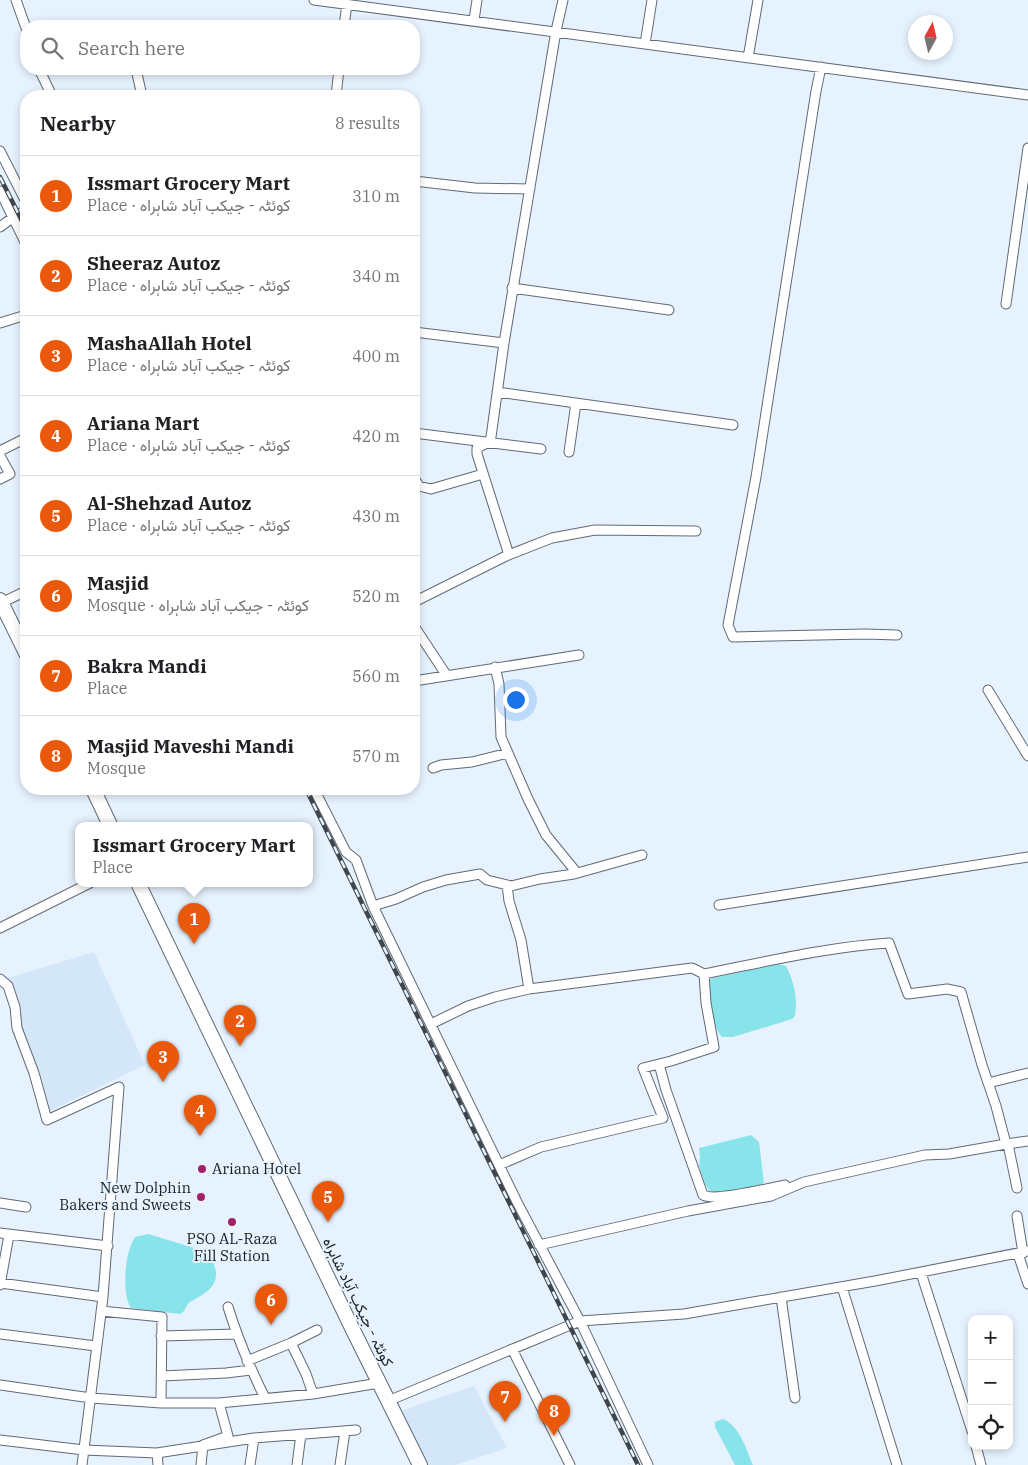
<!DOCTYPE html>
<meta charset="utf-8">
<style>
:root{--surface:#fff;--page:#f6f6f6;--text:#202124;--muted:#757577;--line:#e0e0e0;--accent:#ea580c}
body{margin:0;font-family:"IBM Plex Serif",Vazirmatn,serif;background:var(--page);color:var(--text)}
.controls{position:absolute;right:15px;bottom:15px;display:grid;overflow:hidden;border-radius:10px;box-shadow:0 2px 8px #0003}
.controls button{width:45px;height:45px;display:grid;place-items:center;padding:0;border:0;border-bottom:1px solid var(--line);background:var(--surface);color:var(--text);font:25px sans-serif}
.compass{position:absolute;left:908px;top:15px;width:45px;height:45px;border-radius:50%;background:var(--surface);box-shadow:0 2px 8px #0003;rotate:8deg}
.you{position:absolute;left:515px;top:699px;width:18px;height:18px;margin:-12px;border:4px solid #fff;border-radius:50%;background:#1a73e8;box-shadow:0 0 0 8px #1a73e833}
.badge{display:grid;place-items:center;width:32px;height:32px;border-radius:50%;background:var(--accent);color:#fff;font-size:16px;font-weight:700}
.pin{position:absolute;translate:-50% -41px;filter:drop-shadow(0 1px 2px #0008)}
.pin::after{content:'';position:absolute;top:26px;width:18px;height:15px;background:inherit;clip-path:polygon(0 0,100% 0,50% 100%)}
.popup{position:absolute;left:75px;top:822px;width:238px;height:65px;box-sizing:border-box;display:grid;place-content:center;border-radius:10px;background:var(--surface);filter:drop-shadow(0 1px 4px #0005);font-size:16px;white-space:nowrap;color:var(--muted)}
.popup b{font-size:19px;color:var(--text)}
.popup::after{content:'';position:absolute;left:50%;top:100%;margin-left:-10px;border:10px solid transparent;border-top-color:var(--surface)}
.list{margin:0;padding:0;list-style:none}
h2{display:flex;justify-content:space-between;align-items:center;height:65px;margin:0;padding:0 20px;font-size:21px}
h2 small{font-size:16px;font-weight:400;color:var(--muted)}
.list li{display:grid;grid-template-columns:32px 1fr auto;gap:15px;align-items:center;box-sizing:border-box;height:80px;padding:0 20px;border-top:1px solid var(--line)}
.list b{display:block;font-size:19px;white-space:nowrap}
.list p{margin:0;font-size:16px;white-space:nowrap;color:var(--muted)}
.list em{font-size:16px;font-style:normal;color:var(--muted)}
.icon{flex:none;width:28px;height:28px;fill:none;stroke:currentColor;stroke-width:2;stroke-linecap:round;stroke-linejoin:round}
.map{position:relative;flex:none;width:1028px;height:1465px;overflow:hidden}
.search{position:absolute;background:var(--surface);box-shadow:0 2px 8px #0003;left:20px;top:20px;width:400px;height:55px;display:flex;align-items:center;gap:12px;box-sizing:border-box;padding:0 18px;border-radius:20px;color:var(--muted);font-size:19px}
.panel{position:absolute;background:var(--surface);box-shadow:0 2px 8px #0003;left:20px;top:90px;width:400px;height:705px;border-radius:20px}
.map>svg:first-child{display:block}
</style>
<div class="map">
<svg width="1028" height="1465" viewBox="0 0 1028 1465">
<rect width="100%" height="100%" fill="#e6f3fe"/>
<!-- built -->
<path fill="#d4e7f8" d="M 94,952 L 145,1065 L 46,1113 L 8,978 Z
M 474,1386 L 507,1448 L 455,1465 L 424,1465 L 402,1421 L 403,1410 Z"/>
<!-- water -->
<path fill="#88e3eb" d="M 778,964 L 786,966 C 794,981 798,999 795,1016 L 792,1019 L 733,1037 L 722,1037 C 711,1025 708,996 708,980 L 713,978 Z
M 751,1135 L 759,1142 L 764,1183 L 757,1187 L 743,1189 L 729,1194 L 717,1194 L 710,1192 L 705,1184 L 699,1166 L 700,1157 L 699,1148 Z
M 148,1234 L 201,1250 C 212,1256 221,1272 213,1285 C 208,1293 198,1297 190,1302 C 185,1306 186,1311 180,1314 L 131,1308 C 121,1293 125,1251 135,1237 Z
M 723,1419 C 740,1426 746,1449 753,1465 L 735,1465 L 715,1427 L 715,1422 Z"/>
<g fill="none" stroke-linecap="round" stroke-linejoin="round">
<defs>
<path id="minor" d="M 16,0 L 26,28
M 314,0 L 1028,95
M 474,20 L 477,0
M 344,26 L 347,4
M 645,44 L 652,0
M 748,58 L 758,0
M 821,67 L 816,91 L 756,477 L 728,625 L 733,637 L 865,634 L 897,635
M 39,69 L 52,96
M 136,69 L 142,96
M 336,96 L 339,69
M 0,151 L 26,202
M 414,181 L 475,188 L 530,189
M 0,191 L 26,244
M 0,227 L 8,221 L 26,210
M 512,288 L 669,310
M 1006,304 L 1028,148
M 0,323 L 26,315
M 414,332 L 504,343 L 556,31 L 563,0
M 504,343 L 491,437 L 489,442 L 477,448 L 477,454 L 509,555
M 497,392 L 733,425
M 414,433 L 541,449
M 0,451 L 26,438
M 569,452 L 576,403
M 0,456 L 10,474 L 0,479
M 414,478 L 419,486 L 431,489 L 483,474
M 414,602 L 506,556 L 552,538 L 595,530 L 696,531
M 1,603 L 26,591
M 414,626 L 447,676
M 495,667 L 499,684 L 501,737 L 528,799 L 546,835 L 577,873
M 414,681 L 579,655
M 988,690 L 1028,756
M 433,768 L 441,765 L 472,762 L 508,753
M 314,789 L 346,852 L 356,860 L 373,906 L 517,1202 L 580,1321 L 648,1465
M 507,885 L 509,901 L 521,940 L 529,989
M 719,905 L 1028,857
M 373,906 L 396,899 L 423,887 L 446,880 L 480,874 L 487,880 L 511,886 L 540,879 L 574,874 L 642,855
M 0,928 L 90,883
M 0,979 L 8,986 L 15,1007 L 17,1028 L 34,1073 L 47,1120 L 119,1087 L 103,1297 L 82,1465
M 431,1024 L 468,1006 L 495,997 L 529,989 L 692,968 L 704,974 C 765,962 827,947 889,943 L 908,994 L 947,989 L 961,992 L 982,1065 L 996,1106 L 1006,1144 L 1028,1141
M 659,1064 L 666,1090 L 703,1195 C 715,1202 769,1188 785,1185
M 988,1083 L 1028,1073
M 1008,1144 L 1017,1188
M 499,1165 L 541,1147 L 663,1118 L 643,1068 L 671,1061 L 714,1047 L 706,1003 L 704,974
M 0,1203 L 26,1207
M 1017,1216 L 1023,1253
M 0,1233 L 108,1246
M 539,1245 L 688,1211 L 771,1196 L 804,1182 L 925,1155 L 949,1154 L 1006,1144
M 1018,1254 L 1028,1284
M 921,1273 L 972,1431
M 0,1283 L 103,1297
M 0,1285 L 9,1235
M 842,1287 L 897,1465
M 781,1297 L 795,1398
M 228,1307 C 238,1339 250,1368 265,1398
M 101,1311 L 162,1317 L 161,1403
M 0,1334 L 96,1346
M 161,1336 L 237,1334
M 291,1343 L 306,1374 L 313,1394
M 512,1349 L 570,1465
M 247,1361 L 291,1343 L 317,1330
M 162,1376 L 226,1373 L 251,1370
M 0,1385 L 91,1398 L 161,1403 L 219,1403 L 313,1394 L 379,1383
M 388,1401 L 580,1321 L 684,1314 L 875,1281 L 1028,1251
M 0,1440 L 84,1450 L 157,1453 L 254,1438 L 356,1430
M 976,1446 L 981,1465
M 157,1453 L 158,1465
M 201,1465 L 203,1445 L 228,1436 L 219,1403
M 250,1465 L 254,1438
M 297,1465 L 301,1434
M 340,1465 L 345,1431"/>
<path id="trunk" d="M 0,600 L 26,653
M 93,789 L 110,825
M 138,883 L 352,1328 L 420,1465"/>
</defs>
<!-- minor casing -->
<use href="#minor" stroke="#5f6a74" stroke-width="11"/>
<!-- trunk casing -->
<use href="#trunk" stroke="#5f6a74" stroke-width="16"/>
<!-- minor -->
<use href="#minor" stroke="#fff" stroke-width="9"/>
<!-- trunk -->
<use href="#trunk" stroke="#fff" stroke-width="14"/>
<defs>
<path id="rail" d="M 0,177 L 26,229
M 306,789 L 638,1465"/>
</defs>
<!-- rail casing -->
<use href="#rail" stroke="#3f454a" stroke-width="4.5"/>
<!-- rail -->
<use href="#rail" stroke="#e6f3fe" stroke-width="2.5" stroke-dasharray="8" stroke-linecap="butt"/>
</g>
<!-- markers -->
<g fill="#a41e69" stroke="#e6f3fe" stroke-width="2">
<circle cx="202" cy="1169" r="5"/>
<circle cx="201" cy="1197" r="5"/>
<circle cx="232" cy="1222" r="5"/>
</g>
<g text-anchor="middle" stroke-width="4" stroke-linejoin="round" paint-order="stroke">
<!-- poi labels -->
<g font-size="15" fill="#1b1f23" stroke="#e6f3fe" text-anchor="start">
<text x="212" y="1174">Ariana Hotel</text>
<text x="191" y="1193" text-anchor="end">New Dolphin<tspan x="191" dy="17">Bakers and Sweets</tspan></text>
<text x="232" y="1244" text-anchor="middle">PSO AL-Raza<tspan x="232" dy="17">Fill Station</tspan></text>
</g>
<!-- street labels -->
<g font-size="15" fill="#1b1f23" stroke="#e6f3fe">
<text transform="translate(358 1302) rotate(64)" y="5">کوئٹہ - جیکب آباد شاہراہ</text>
</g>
</g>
</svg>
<div class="controls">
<button>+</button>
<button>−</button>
<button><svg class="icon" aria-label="locate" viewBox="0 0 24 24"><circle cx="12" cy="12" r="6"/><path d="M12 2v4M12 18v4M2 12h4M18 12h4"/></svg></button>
</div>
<svg class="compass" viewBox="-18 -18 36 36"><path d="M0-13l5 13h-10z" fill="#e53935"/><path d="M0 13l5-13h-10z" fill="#757577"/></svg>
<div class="you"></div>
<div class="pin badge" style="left:194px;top:944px">1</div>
<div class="popup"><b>Issmart Grocery Mart</b>Place</div>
<div class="pin badge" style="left:240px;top:1046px">2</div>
<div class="pin badge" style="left:163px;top:1082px">3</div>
<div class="pin badge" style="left:200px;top:1136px">4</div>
<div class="pin badge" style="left:328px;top:1222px">5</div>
<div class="pin badge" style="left:271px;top:1325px">6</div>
<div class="pin badge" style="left:505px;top:1422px">7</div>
<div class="pin badge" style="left:554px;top:1436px">8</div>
<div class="search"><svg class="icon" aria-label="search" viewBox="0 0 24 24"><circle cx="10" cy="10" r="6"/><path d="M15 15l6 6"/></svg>Search here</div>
<section class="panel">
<h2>Nearby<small>8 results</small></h2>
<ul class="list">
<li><span class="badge">1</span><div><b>Issmart Grocery Mart</b><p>Place · کوئٹہ - جیکب آباد شاہراہ</p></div><em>310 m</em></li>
<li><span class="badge">2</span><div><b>Sheeraz Autoz</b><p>Place · کوئٹہ - جیکب آباد شاہراہ</p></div><em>340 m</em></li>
<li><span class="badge">3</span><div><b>MashaAllah Hotel</b><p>Place · کوئٹہ - جیکب آباد شاہراہ</p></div><em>400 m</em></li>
<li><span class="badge">4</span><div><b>Ariana Mart</b><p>Place · کوئٹہ - جیکب آباد شاہراہ</p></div><em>420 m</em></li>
<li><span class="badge">5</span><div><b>Al-Shehzad Autoz</b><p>Place · کوئٹہ - جیکب آباد شاہراہ</p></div><em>430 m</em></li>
<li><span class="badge">6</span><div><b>Masjid</b><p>Mosque · کوئٹہ - جیکب آباد شاہراہ</p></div><em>520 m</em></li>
<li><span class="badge">7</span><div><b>Bakra Mandi</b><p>Place</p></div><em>560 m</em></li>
<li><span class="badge">8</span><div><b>Masjid Maveshi Mandi</b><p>Mosque</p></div><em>570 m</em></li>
</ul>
</section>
</div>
